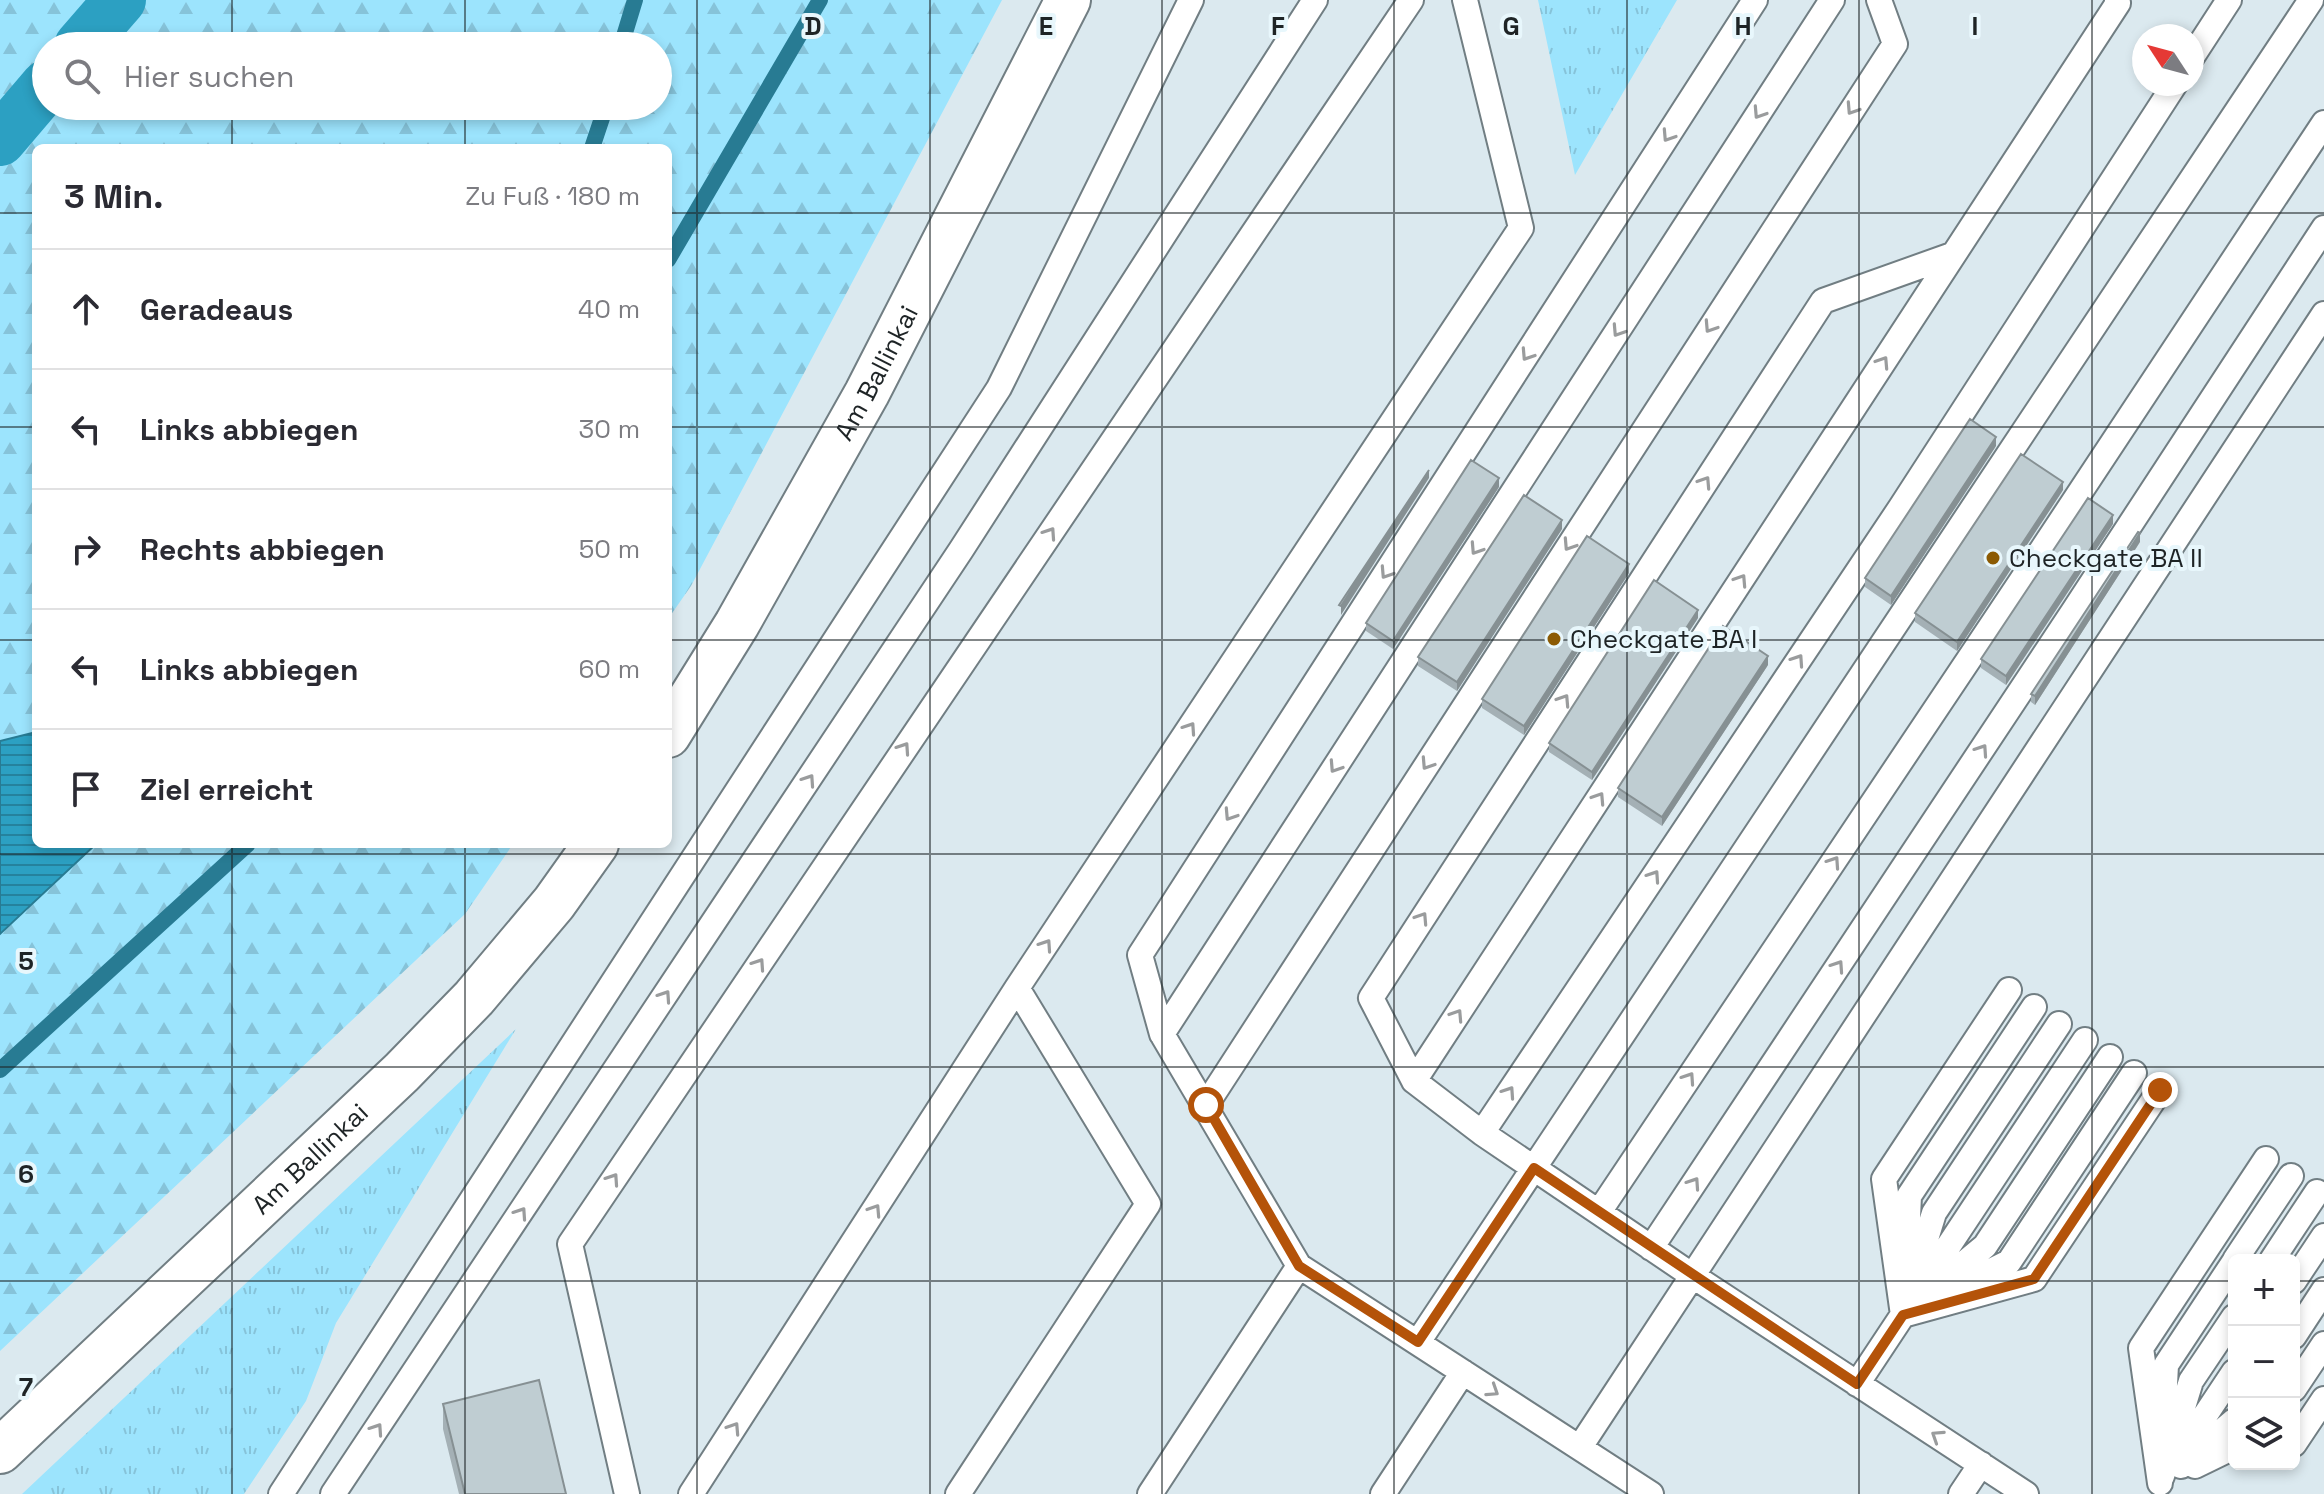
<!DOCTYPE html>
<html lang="de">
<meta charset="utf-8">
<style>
:root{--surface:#fff;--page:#f2f2f3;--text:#2b2b33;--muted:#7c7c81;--line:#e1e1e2}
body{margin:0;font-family:"Space Grotesk",sans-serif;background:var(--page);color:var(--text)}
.controls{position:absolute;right:24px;bottom:24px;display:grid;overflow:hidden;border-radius:12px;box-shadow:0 4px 12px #0003}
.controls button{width:72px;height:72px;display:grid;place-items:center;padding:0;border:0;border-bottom:2px solid var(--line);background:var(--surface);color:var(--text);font:40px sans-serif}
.compass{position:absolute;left:2132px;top:24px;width:72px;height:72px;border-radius:50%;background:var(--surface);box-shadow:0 4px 12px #0003;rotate:306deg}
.stop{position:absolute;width:24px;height:24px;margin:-18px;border:6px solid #b45309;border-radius:50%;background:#fff}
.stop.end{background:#b45309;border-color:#fff;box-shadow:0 2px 8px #0008}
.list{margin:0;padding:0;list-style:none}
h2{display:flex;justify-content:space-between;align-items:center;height:104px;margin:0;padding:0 32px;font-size:34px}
h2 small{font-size:26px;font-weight:400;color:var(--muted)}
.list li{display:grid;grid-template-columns:52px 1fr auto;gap:24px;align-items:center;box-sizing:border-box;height:120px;padding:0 32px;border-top:2px solid var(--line)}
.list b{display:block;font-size:30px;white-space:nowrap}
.list em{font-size:26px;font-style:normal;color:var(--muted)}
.icon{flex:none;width:44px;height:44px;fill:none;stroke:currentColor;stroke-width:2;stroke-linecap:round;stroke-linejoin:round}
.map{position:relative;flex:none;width:2324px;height:1494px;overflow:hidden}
.search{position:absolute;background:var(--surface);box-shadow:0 4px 12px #0003;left:32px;top:32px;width:640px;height:88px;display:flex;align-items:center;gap:20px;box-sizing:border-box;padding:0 28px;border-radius:44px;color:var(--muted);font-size:30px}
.panel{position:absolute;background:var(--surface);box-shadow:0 4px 12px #0003;left:32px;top:144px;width:640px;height:704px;border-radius:12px}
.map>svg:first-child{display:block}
</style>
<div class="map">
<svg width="2324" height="1494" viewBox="0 0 2324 1494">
<defs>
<pattern id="grass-tufts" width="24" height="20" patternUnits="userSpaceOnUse" patternTransform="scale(2)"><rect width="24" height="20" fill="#9ce4fd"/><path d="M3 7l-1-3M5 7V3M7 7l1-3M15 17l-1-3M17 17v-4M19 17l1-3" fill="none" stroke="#86c3d9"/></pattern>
<pattern id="forest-firs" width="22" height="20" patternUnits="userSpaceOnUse" patternTransform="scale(2)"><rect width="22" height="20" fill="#9ce4fd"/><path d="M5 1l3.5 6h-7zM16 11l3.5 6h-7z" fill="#86c3d9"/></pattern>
<pattern id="water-rules" width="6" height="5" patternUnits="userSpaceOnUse" patternTransform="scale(2)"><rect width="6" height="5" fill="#2ca0c2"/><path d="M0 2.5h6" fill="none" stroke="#25829d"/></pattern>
</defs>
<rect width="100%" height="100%" fill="#dbe9ef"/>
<!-- grass -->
<path fill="url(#grass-tufts)" d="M 1538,0 L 1677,0 L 1575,175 Z
M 516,1029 L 336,1323 L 306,1401 L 244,1494 L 22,1494 Z"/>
<!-- forest -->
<path fill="url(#forest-firs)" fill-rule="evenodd" d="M 0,0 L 1002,0 L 691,586 L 668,619 L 668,148 L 36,148 L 36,844 L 513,844 L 465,914 L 0,1351 ZM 46,46 L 658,46 L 658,106 L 46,106 Z"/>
<!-- water -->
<path fill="url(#water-rules)" stroke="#287b93" stroke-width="2" d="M 36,732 L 36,844 L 96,844 L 0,934 L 0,741 Z"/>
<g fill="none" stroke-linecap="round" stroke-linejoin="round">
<!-- stream -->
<path stroke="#287b93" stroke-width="16" d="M 621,46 L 635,0
M 592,148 L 606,106
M 668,260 L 820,0
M 0,1070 L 248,844"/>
<!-- canal -->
<path stroke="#2ca0c2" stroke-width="52" d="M 80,46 L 120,0
M 0,140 L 46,86"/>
<defs>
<path id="lane" d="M 2192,57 L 2229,0
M 1162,1034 L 1832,0
M 1414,1081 L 2118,3 L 2117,0
M 1206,1105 L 1895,44 L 1879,0
M 1482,1133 L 1414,1081 L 1371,998 L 1823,301 L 1952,255
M 1599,1212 L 2022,580 L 2324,123
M 1651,1248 L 2073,612 L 2324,228
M 1906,1260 L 1909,1196 L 2034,1007
M 2235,1260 L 2291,1176
M 2272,1260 L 2317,1192
M 1914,1278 L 1934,1213 L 2059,1024
M 2294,1281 L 2324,1236
M 1955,1289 L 2009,1262 L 2134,1073
M 1932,1290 L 1985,1246 L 2110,1057
M 1903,1315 L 1884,1179 L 2009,990
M 1903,1315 L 2034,1279 L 2160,1090
M 2294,1336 L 2324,1290
M 1418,1342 L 2311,0
M 1857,1384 L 2085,1040
M 2294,1389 L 2324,1344
M 2163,1424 L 2166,1365 L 2234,1262
M 2294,1444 L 2324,1399
M 1580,1447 L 2324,314
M 2176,1459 L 2234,1372
M 2181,1466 L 2234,1421
M 2195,1466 L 2234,1447
M 2162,1476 L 2191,1381 L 2234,1317
M 2160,1483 L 2141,1348 L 2266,1159
M 281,1494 L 999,388 L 1191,0
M 333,1494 L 961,550 L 1315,0
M 627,1494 L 570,1244 L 1411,0
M 691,1494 L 1017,988 L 1521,228 L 1465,0
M 958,1494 L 1148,1204 L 1017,988
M 1150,1494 L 1299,1266
M 1383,1494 L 1463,1372
M 1651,1494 L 1299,1266 L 1162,1034 L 1140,955 L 1755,0
M 1961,1494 L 1981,1464
M 2026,1494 L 1693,1276 L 1482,1133 L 1901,507 L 2175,84"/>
<g id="street">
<path id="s1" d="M 668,735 L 737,624 L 867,393 L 1068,0"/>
<path id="s2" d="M 0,1451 L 402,1072 L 474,998 L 554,903 L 596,844"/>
</g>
</defs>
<!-- lane casing -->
<use href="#lane" stroke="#717e83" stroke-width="28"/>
<!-- street casing -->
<use href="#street" stroke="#717e83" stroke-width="48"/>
<!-- lane -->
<use href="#lane" stroke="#fff" stroke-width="24"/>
<!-- street -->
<use href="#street" stroke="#fff" stroke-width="44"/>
</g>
<!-- wall -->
<path fill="#a4b0b5" d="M 1996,446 L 1891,605 L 1865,587 L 1865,578 Z
M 1499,487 L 1393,649 L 1366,631 L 1366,623 Z
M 2063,490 L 1957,651 L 1915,622 L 1915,613 Z
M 2113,524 L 2006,685 L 1981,668 L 1981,659 Z
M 1562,529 L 1457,691 L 1418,666 L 1418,657 Z
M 2140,542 L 2035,705 L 2031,702 L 2031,694 Z
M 1629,573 L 1524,735 L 1482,708 L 1482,699 Z
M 1698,618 L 1592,780 L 1549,752 L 1549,743 Z
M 1768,665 L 1662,826 L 1618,797 L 1618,788 Z
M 443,1404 L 566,1494 L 459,1494 L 443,1429 Z"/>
<!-- shaded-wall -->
<path fill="#869093" d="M 1996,437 L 1996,446 L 1891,605 L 1891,596 Z
M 1429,470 L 1429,478 L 1341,615 L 1341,606 Z
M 1499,478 L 1499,487 L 1393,649 L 1393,641 Z
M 2063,482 L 2063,490 L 1957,651 L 1957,642 Z
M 2113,515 L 2113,524 L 2006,685 L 2006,676 Z
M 1562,520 L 1562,529 L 1457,691 L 1457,682 Z
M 2140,533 L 2140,542 L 2035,705 L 2035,696 Z
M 1629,564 L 1629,573 L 1524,735 L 1524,726 Z
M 1698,610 L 1698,618 L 1592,780 L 1592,772 Z
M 1768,656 L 1768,665 L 1662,826 L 1662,817 Z"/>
<!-- building -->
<path fill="#bfcdd2" stroke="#869093" stroke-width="2" d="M 1970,419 L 1996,437 L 1891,596 L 1865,578 Z
M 2021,454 L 2063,482 L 1957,642 L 1915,613 Z
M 1471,460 L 1499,478 L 1393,641 L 1366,623 Z
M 1429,470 L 1341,606 L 1339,605 Z
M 1524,495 L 1562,520 L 1457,682 L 1418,657 Z
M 2088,498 L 2113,515 L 2006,676 L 1981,659 Z
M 2138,532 L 2140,533 L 2035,696 L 2031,694 Z
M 1587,536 L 1629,564 L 1524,726 L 1482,699 Z
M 1654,580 L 1698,610 L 1592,772 L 1549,743 Z
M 1723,626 L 1768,656 L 1662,817 L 1618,788 Z
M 539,1380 L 566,1494 L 465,1494 L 443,1404 Z"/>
<!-- one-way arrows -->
<defs><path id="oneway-chevron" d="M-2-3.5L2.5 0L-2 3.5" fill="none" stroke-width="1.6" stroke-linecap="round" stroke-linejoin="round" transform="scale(2)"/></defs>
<g stroke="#9a9c9d">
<use href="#oneway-chevron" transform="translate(1852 109) rotate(123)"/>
<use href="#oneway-chevron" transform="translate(1759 113) rotate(123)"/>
<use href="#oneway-chevron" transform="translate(1668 136) rotate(123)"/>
<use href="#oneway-chevron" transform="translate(1710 327) rotate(123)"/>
<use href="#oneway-chevron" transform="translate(1618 331) rotate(123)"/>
<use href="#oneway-chevron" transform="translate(1527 355) rotate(123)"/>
<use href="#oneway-chevron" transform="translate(1883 362) rotate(-57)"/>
<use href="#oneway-chevron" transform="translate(1705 482) rotate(-57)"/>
<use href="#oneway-chevron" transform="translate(1050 533) rotate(-56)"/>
<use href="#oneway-chevron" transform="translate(1569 545) rotate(123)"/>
<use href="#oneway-chevron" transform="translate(1476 549) rotate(123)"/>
<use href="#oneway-chevron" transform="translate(1386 573) rotate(123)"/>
<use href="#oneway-chevron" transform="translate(1741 580) rotate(-57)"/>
<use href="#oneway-chevron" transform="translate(1798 660) rotate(-56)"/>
<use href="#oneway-chevron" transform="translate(1564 700) rotate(-57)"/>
<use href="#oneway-chevron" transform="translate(1190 728) rotate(-56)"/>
<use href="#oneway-chevron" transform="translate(904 748) rotate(-56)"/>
<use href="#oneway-chevron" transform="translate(1982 750) rotate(-56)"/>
<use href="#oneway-chevron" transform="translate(1427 764) rotate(123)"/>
<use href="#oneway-chevron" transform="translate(1335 767) rotate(123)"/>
<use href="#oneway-chevron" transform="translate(809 780) rotate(-56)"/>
<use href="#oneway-chevron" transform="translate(1599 798) rotate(-57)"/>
<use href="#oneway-chevron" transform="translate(1230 815) rotate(123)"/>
<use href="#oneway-chevron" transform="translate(1834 862) rotate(-56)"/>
<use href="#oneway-chevron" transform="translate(1654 876) rotate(-56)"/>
<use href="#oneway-chevron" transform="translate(1422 918) rotate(-57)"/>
<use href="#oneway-chevron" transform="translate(1046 945) rotate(-56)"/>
<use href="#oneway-chevron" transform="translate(759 964) rotate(-56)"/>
<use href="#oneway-chevron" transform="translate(1838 966) rotate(-56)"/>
<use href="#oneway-chevron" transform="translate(665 996) rotate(-56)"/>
<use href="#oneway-chevron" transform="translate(1457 1015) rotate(-57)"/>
<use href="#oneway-chevron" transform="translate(1689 1078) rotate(-56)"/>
<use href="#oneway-chevron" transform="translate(1509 1092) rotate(-56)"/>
<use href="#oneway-chevron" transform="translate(613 1179) rotate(-56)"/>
<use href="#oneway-chevron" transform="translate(1694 1183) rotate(-56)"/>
<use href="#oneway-chevron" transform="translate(875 1210) rotate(-57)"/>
<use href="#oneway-chevron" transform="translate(521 1213) rotate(-56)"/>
<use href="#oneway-chevron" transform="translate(1493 1391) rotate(33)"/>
<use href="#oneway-chevron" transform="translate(734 1428) rotate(-57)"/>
<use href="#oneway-chevron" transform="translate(377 1429) rotate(-56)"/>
<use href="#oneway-chevron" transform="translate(1937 1436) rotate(-147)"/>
</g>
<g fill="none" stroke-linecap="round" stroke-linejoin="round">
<!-- route -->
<path stroke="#b45309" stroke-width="10" d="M 1206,1105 L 1299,1266 L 1418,1342 L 1534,1168 L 1857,1384 L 1903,1315 L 2034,1279 L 2160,1090"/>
</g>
<!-- grid -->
<path fill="none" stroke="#1e2426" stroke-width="2" stroke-opacity="0.55" d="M 232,0 L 232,46M 465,0 L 465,46M 697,0 L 697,1494M 930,0 L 930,1494M 1162,0 L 1162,1494M 1394,0 L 1394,1494M 1627,0 L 1627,1494M 1859,0 L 1859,1494M 2092,0 L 2092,1494M 232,106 L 232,148M 465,106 L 465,148M 0,213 L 36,213M 668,213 L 2324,213M 0,427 L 36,427M 668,427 L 2324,427M 0,640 L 36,640M 668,640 L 2324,640M 232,844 L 232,1494M 465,844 L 465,1494M 0,854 L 2324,854M 0,1067 L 2324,1067M 0,1281 L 2234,1281M 2294,1281 L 2324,1281"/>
<!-- markers -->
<g fill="#8c5b04" stroke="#e8f7fc" stroke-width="3">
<circle cx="1993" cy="558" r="8"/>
<circle cx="1554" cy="639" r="8"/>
</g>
<g text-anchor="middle" stroke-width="8" stroke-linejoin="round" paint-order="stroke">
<!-- street labels -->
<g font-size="26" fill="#1e2426" stroke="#e8f7fc">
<text dy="9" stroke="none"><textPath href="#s1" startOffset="418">Am Ballinkai</textPath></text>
<text dy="9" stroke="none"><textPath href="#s2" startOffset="426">Am Ballinkai</textPath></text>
</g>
<!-- poi labels -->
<g font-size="26" fill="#1e2426" stroke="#e8f7fc" text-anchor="start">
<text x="2009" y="567">Checkgate BA II</text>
<text x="1570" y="648">Checkgate BA I</text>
</g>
</g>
<g font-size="26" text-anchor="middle" font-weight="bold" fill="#1e2426" stroke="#e8f7fc" stroke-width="8" stroke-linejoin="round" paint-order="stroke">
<text x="813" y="35">D</text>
<text x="1046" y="35">E</text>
<text x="1278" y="35">F</text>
<text x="1511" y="35">G</text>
<text x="1743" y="35">H</text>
<text x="1975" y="35">I</text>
<text x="26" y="970">5</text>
<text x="26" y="1183">6</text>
<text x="26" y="1396">7</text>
</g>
</svg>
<div class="controls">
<button>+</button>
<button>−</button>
<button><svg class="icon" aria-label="layers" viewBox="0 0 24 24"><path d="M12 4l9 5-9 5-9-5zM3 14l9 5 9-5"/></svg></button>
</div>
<svg class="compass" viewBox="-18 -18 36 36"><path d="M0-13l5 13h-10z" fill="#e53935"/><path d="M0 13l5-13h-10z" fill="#7c7c81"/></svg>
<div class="stop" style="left:1206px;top:1105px"></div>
<div class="stop end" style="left:2160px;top:1090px"></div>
<div class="search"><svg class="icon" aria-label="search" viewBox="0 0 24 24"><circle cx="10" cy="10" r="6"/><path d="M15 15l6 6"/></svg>Hier suchen</div>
<section class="panel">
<h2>3 Min.<small>Zu Fuß · 180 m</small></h2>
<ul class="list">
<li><svg class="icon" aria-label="ahead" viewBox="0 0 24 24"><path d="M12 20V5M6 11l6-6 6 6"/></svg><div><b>Geradeaus</b></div><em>40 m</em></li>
<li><svg class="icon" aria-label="left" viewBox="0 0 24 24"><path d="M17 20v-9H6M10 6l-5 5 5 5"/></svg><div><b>Links abbiegen</b></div><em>30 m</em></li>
<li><svg class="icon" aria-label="right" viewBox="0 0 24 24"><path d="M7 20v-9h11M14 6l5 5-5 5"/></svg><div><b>Rechts abbiegen</b></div><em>50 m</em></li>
<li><svg class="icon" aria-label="left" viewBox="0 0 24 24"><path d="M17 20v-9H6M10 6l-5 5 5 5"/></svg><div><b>Links abbiegen</b></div><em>60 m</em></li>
<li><svg class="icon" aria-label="arrive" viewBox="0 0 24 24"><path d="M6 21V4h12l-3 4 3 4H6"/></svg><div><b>Ziel erreicht</b></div></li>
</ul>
</section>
</div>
